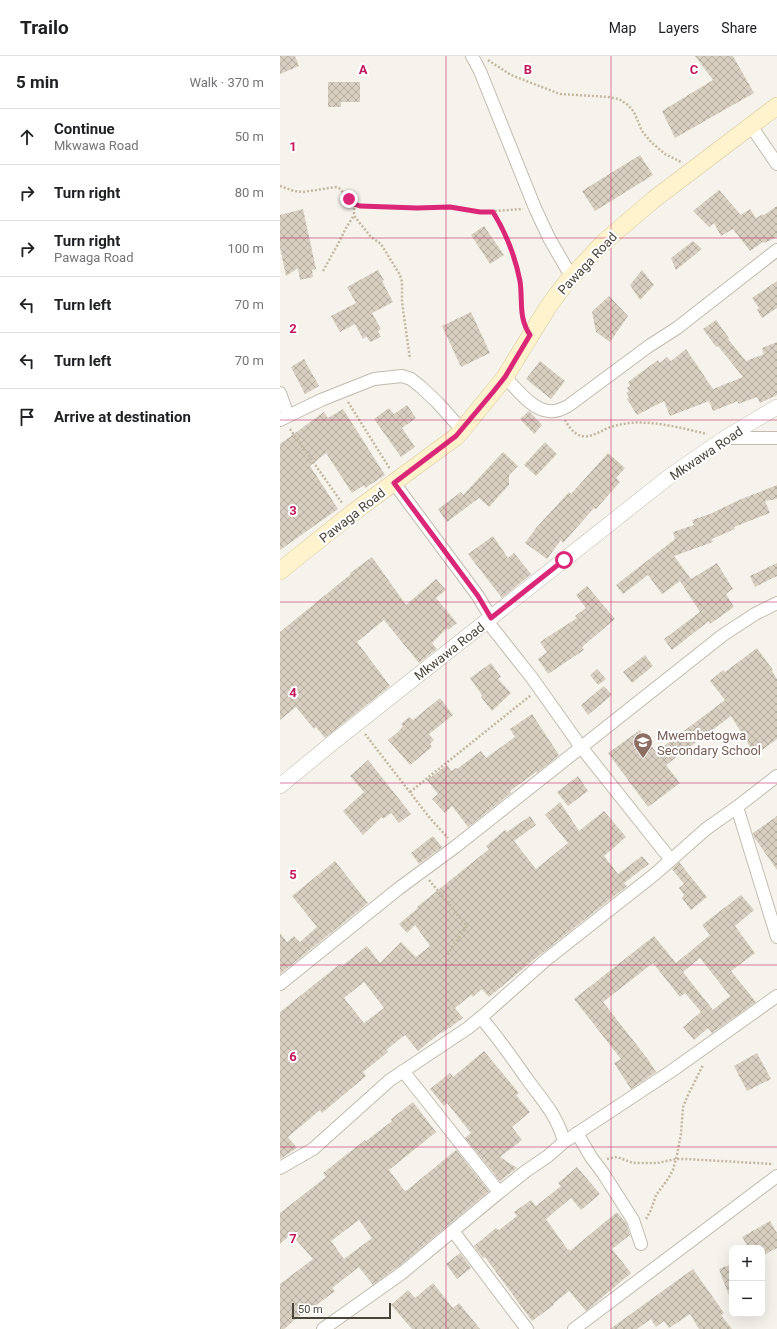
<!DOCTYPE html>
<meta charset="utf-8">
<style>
:root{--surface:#fff;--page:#f6f6f6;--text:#202124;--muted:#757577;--line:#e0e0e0}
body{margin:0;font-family:Roboto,sans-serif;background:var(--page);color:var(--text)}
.controls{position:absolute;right:12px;bottom:12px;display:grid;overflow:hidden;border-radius:8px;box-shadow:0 4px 16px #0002}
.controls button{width:36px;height:36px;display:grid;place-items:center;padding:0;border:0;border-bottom:1px solid var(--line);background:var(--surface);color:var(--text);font:20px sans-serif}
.scale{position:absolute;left:12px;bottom:10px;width:99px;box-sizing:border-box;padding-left:4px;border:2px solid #4b4439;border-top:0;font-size:11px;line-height:14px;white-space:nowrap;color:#4b4439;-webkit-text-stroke:3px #fff;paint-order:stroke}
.stop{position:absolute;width:12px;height:12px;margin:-9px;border:3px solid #db2777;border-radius:50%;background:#fff}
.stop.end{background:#db2777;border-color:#fff;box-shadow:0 1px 4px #0008}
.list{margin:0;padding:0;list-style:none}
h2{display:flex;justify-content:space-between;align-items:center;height:52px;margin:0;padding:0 16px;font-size:17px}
h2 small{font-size:13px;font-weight:400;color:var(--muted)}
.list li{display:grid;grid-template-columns:26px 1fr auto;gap:12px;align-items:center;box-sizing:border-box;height:56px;padding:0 16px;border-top:1px solid var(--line)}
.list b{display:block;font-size:15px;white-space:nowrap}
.list p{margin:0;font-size:13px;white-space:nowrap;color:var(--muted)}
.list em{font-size:13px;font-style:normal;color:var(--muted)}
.icon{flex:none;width:22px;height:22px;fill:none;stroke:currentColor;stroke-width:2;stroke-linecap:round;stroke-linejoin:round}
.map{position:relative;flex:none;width:497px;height:1273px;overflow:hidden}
header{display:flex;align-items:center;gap:24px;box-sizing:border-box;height:56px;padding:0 20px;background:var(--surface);border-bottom:1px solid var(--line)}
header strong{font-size:19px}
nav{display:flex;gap:22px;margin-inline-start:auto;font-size:14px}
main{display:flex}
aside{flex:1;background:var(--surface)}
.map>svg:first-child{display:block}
</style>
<header>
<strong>Trailo</strong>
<nav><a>Map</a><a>Layers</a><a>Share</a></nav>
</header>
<main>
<aside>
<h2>5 min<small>Walk · 370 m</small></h2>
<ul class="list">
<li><svg class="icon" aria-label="ahead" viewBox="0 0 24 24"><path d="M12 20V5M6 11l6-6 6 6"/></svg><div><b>Continue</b><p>Mkwawa Road</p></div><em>50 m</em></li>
<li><svg class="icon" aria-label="right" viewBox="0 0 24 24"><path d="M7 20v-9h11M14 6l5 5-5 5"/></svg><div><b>Turn right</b></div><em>80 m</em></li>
<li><svg class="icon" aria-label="right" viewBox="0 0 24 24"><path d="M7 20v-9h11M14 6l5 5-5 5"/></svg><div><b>Turn right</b><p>Pawaga Road</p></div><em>100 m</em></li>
<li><svg class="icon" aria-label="left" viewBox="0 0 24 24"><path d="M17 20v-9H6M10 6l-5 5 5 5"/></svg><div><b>Turn left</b></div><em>70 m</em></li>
<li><svg class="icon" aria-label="left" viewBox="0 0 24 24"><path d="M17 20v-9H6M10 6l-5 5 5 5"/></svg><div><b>Turn left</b></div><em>70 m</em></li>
<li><svg class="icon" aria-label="arrive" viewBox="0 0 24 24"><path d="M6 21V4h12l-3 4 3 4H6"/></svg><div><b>Arrive at destination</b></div></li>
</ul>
</aside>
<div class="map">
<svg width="497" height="1273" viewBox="0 0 497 1273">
<defs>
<pattern id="building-cross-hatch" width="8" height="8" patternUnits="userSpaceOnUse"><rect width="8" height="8" fill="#d8cfc1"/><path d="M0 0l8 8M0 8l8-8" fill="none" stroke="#b1aa9e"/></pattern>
</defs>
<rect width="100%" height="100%" fill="#f6f3ec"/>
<!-- building -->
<path fill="url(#building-cross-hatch)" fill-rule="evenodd" d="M 0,0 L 15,0 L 19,10 L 0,18 Z
M 415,0 L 453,0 L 474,37 L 395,82 L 382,55 L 433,24 Z
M 48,26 L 80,26 L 80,46 L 61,46 L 61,51 L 48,51 Z
M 360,99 L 373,119 L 315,155 L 302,135 Z
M 439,134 L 461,159 L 470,153 L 476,162 L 483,158 L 484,159 L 497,150 L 497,181 L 484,187 L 483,186 L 470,195 L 453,173 L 441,180 L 434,167 L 429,171 L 413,155 Z
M 23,153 L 36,213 L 32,214 L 33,221 L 20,224 L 18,212 L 6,220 L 0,191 L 0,159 Z
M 204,170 L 224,199 L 210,208 L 191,179 Z
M 413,185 L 422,193 L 396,214 L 391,202 Z
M 98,214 L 104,224 L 102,225 L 113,246 L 92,257 L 101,273 L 98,275 L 101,281 L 90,286 L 86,280 L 83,283 L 75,268 L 60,276 L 51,260 L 76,247 L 67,231 Z
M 362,214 L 374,229 L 360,244 L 350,229 Z
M 497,225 L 497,252 L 482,262 L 477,254 L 479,252 L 472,242 Z
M 329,240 L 348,260 L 330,286 L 316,276 L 312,256 Z
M 191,256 L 210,297 L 181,311 L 162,270 Z
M 436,264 L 449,282 L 448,283 L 466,305 L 484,298 L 482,292 L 497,286 L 497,339 L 480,347 L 477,341 L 458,348 L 458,345 L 433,355 L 429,345 L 390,360 L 384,345 L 357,359 L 347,343 L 349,341 L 346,337 L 349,335 L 347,332 L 350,330 L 348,326 L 378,304 L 380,307 L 387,301 L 391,305 L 406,293 L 433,333 L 463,321 L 438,290 L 436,291 L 423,273 Z
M 24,303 L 39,330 L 25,338 L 11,311 Z
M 260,305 L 285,325 L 271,343 L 246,323 Z
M 127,349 L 136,362 L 122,372 L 135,391 L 121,401 L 94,363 L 109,352 L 114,358 Z
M 63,353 L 105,419 L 85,432 L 84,429 L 72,437 L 46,397 L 30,410 L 58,453 L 0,494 L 0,388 L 44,356 L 48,362 Z
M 249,355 L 262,369 L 254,378 L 240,363 Z
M 265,386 L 277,398 L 256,420 L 244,409 Z
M 223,396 L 238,410 L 229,419 L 229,429 L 209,451 L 199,442 L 167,466 L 158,453 L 181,436 L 183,439 Z
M 328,397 L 345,412 L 336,422 L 340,426 L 316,453 L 314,452 L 283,487 L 281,484 L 267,503 L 245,487 L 256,472 L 289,436 L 291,438 Z
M 497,429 L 497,443 L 485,445 L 490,457 L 454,471 L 455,473 L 432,483 L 433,486 L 394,500 L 411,523 L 437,507 L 453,533 L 446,538 L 454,551 L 430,568 L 429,565 L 392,594 L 384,583 L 420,556 L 400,525 L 382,538 L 368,519 L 343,538 L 336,529 L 395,483 L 393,476 L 414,469 L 412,464 L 430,458 L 459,444 Z
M 213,480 L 228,502 L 234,497 L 251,518 L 222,542 L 188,498 Z
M 92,501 L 126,549 L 156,523 L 166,534 L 156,542 L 177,567 L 168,574 L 167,572 L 152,587 L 157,593 L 139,607 L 104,564 L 77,586 L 110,630 L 45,682 L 36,671 L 34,673 L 16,651 L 0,664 L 0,576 L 71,518 L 70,517 Z
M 497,507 L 497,520 L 475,531 L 470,520 Z
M 307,530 L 335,563 L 302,591 L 304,594 L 268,618 L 258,603 L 267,596 L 260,586 L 297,562 L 295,560 L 306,552 L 296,539 Z
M 477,592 L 493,614 L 492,615 L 497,623 L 497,683 L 475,699 L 451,660 L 386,709 L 400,727 L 368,751 L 328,697 L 360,674 L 376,696 L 445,644 L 430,625 L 443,614 L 445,616 Z
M 365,599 L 373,610 L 352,627 L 343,616 Z
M 211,607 L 221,621 L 218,623 L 231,637 L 212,655 L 201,641 L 202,639 L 190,622 Z
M 317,613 L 326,623 L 318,629 L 310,619 Z
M 324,630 L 332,639 L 308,659 L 301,649 Z
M 160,642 L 173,659 L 149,678 L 154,684 L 150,688 L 152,691 L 130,709 L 108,684 L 118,676 L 123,670 L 121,668 L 129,661 L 133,664 Z
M 252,658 L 279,699 L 257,717 L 256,716 L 230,735 L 231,737 L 188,771 L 172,750 L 165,757 L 152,743 L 158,738 L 147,724 L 167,709 L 171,715 L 176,712 L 177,713 L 201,695 L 206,702 L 235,681 L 230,673 Z
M 88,704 L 131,758 L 119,767 L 111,757 L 103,763 L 102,761 L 83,779 L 63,755 L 84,736 L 70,720 Z
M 298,720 L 308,735 L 288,750 L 277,736 Z
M 280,746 L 299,775 L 324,755 L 346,781 L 324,800 L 338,818 L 362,800 L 369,808 L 344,827 L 347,830 L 256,902 L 209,941 L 202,933 L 193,941 L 191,939 L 175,952 L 183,962 L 162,977 L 161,976 L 138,995 L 125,979 L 106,994 L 108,996 L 83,1016 L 86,1020 L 42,1057 L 40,1054 L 8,1081 L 17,1092 L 0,1103 L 0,956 L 60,908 L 62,910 L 87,890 L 100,907 L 121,886 L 136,901 L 150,890 L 135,869 L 127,877 L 119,868 L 138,852 L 137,851 L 209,793 L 206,790 L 225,774 L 227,776 L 250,760 L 256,769 L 234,785 L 256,813 L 288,787 L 265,759 ZM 84,926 L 104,952 L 84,967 L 64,942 Z
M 497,760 L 497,814 L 474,781 L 473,777 Z
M 153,780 L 162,791 L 139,808 L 131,797 Z
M 55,805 L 88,847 L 0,918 L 0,877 L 7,886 L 14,880 L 20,886 L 37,871 L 12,840 Z
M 399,806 L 427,841 L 411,854 L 402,842 L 404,839 L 399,832 L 404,828 L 392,813 Z
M 461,839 L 474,854 L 455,870 L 475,897 L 451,915 L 476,946 L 432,977 L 428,972 L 414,984 L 403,971 L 421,956 L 405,937 L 400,941 L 373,907 L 323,946 L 367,1002 L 376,1016 L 351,1033 L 334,1007 L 341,1003 L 294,943 L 374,880 L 396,907 L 430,879 L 422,869 ZM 420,902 L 450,940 L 433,954 L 403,916 Z
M 204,995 L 239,1037 L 236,1039 L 250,1056 L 232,1071 L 242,1084 L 220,1101 L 237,1112 L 220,1125 L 185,1082 L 191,1077 L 167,1047 L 164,1050 L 150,1033 L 170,1017 L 173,1021 Z
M 477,997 L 491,1023 L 467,1035 L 454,1010 Z
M 133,1046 L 156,1076 L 109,1114 L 124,1134 L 126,1135 L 176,1094 L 209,1135 L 120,1209 L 93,1229 L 79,1211 L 52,1232 L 55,1235 L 34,1251 L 32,1249 L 4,1273 L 0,1273 L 0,1228 L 33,1203 L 11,1178 L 0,1188 L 0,1157 L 46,1121 L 43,1117 L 85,1084 L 86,1085 L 112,1065 L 111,1063 ZM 79,1164 L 92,1182 L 64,1203 L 51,1185 Z
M 297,1111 L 320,1138 L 301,1154 L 291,1142 L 266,1163 L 288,1194 L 289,1193 L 290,1195 L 337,1156 L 346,1167 L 350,1179 L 332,1193 L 351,1217 L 306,1255 L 289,1235 L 273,1248 L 274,1249 L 252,1265 L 205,1201 L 203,1202 L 194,1190 L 216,1172 L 219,1174 L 237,1160 L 234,1156 L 251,1144 L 256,1150 L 281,1130 L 278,1127 Z
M 490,1165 L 497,1177 L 497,1192 L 482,1200 L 482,1192 L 469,1192 L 462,1181 Z
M 180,1197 L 191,1212 L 177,1223 L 166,1208 Z
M 452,1208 L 452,1245 L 451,1245 L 439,1213 Z
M 413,1213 L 444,1257 L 441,1259 L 452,1273 L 419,1273 L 410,1258 L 389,1272 L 384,1265 L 376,1271 L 371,1263 L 357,1273 L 330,1273 Z
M 153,1227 L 173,1252 L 179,1247 L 200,1273 L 132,1273 L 111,1249 L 128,1234 L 135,1242 Z"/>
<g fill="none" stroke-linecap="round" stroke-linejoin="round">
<defs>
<path id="minor" d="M 192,0 L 200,15 L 255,152 L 269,182 L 291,220
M 471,70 L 497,108
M 225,321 C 236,332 252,354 269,355 C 276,356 282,353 288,350 L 369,290 L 397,272 L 497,194
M 0,337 L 8,360
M 0,364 L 41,344 L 94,323 L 122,320 L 131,323 L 141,331 L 157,346 L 182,374
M 445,382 L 497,382
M 114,427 L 198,540 L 211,562
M 207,565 L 252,622 L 301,691 L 391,804
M 457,751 L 497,881
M 0,928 L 118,833 L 175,791 L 443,579 L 475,558 L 497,547
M 201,962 C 218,981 232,1002 247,1023 C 262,1044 278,1060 284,1086
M 123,1015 L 219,1136
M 297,1077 L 311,1101 L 323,1117 L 353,1164 L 361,1188
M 0,1112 L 33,1093 L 110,1024 L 188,972 L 205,958 L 267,903 L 375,818 L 426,773 L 457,751 L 497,720
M 173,1175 L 247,1273
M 43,1273 L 122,1217 L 216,1139 L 246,1115 L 268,1100 L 284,1086 L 390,1016 L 497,940
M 294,1273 L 497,1120"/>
<path id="tertiary" d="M 0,730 L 51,688 L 390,420 L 445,382 L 497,351"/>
<path id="secondary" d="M 0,515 L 71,458 L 177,380 L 213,336 L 225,321 L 268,251 L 285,228 L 323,187 L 373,144 L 497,50"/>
</defs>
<!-- minor casing -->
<use href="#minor" stroke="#c2bbae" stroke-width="14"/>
<!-- tertiary casing -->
<use href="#tertiary" stroke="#c2bbae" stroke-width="16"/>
<!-- secondary casing -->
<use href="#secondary" stroke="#d6c79b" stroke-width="18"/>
<!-- path -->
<path stroke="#c4b79f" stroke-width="2.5" stroke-dasharray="2 2" stroke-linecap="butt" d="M 208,4 L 231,19 L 280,38 L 328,41 L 339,43 L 348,49 L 354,56 L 362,75 L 371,86 L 385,98 L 401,106
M 0,130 L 14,135 L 23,136 L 56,131 L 59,132 L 74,148 L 80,150 L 137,152 L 170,151 L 200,156 L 243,153
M 74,148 L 74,157 L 75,161 L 91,181 L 101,188 L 120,219 L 122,226 L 122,246 L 130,303
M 213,156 C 226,177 237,202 240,228 C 242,240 239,253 243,264
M 43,215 L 58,188 L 66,172 L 74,159
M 68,346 L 110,413
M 285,364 C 288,370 295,379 302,380 C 311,382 321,375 328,372 C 333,370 338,369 343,368 C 368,363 402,372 427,378
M 10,373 L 62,447
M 85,678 L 149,761 L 168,782
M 130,736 L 251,639
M 149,824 L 187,870 L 167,899
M 327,1103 L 337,1101 L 353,1107 L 377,1107 L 396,1103 L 406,1103 L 493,1108
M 366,1163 L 371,1154 L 376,1139 L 388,1123 L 393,1114 L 397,1099 L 401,1078 L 403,1051 L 408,1039 L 423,1009"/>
<!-- minor -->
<use href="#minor" stroke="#fff" stroke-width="12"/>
<!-- tertiary -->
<use href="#tertiary" stroke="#fff" stroke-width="15"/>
<!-- secondary -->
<use href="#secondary" stroke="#fff3cd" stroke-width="17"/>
</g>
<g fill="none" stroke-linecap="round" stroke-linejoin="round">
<!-- route -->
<path stroke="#db2777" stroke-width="5" d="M 69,143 L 74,148 L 80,150 L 137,152 L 170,151 L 200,156 L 213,156 C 226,177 235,200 240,225 C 243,245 238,261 250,279 L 225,321 L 213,336 L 176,380 L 114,427 L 198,540 L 211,562 L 284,504"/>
</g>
<!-- grid -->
<path fill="none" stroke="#c2185b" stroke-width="1" stroke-opacity="0.55" d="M 166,0 L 166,1273M 331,0 L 331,1273M 0,182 L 497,182M 0,364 L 497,364M 0,546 L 497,546M 0,727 L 497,727M 0,909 L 497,909M 0,1091 L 497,1091"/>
<!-- icons -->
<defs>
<symbol id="school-pin" viewBox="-11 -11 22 30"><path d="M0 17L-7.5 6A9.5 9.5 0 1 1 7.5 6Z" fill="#8d6e63" stroke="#fff"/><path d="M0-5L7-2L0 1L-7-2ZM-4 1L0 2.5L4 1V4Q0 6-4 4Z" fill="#fff"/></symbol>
</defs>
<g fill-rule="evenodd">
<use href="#school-pin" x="352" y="675" width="22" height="30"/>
</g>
<g text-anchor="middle" stroke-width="4" stroke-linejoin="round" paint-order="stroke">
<!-- street labels -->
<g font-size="13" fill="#4b4439" stroke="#fff">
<text transform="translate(307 207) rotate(-47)" y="5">Pawaga Road</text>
<text transform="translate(426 397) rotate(-34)" y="5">Mkwawa Road</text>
<text transform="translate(72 459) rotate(-38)" y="5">Pawaga Road</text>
<text transform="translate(169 595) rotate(-38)" y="5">Mkwawa Road</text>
</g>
<!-- education labels -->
<g font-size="13" fill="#785e54" stroke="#fff" text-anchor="start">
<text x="377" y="684">Mwembetogwa<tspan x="377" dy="15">Secondary School</tspan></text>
</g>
</g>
<g font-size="13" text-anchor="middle" font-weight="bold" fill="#c2185b" stroke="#fff" stroke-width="4" stroke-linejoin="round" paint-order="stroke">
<text x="83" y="18">A</text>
<text x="248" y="18">B</text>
<text x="414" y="18">C</text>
<text x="13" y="95">1</text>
<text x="13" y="277">2</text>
<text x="13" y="459">3</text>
<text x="13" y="641">4</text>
<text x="13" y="823">5</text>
<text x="13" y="1005">6</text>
<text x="13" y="1187">7</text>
</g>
</svg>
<div class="controls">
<button>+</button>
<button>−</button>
</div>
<div class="scale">50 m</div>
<div class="stop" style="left:284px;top:504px"></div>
<div class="stop end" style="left:69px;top:143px"></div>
</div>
</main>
